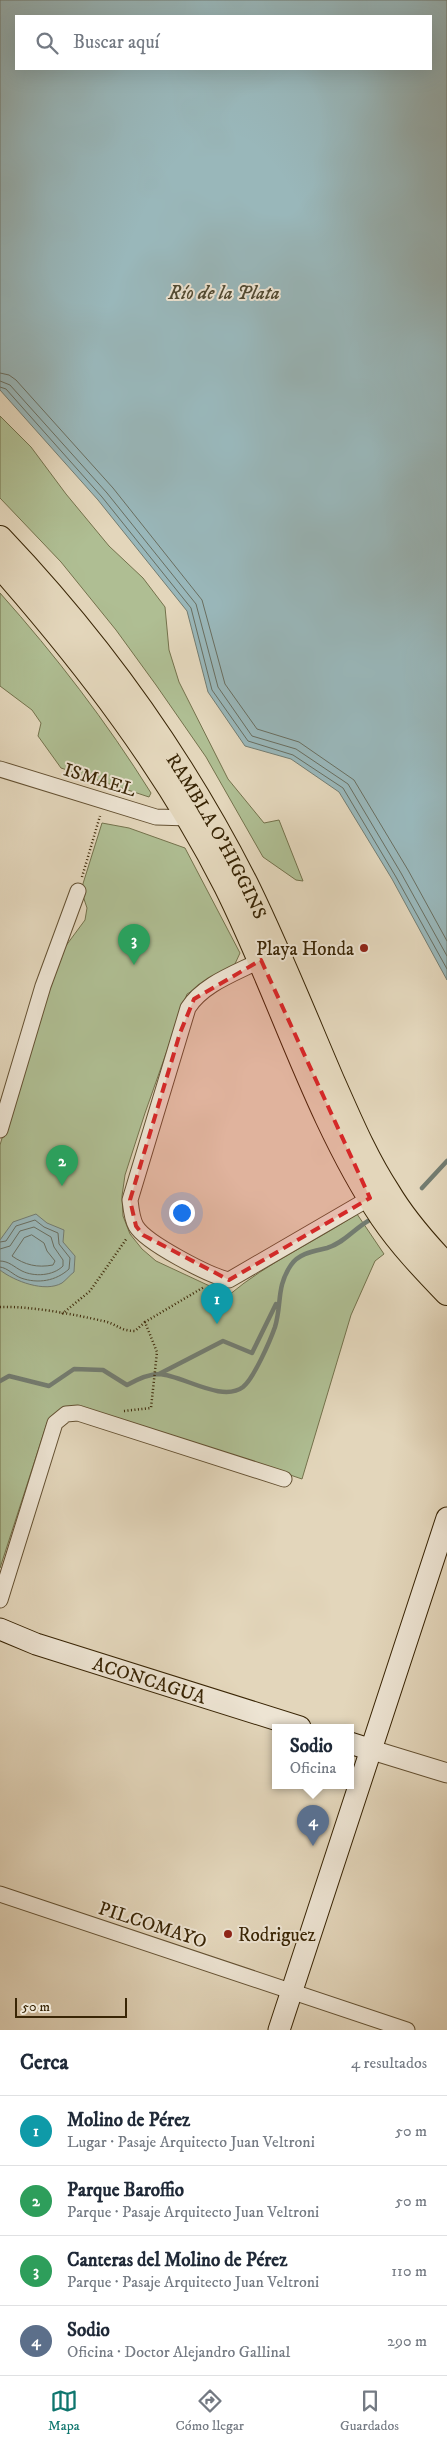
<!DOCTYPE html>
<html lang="es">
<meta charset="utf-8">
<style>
:root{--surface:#fff;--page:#f6f6f7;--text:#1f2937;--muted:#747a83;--line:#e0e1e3;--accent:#0f766e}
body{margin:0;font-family:"IM FELL DW Pica",serif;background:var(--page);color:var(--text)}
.scale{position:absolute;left:15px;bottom:12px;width:112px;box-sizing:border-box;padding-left:5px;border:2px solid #392505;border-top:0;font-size:14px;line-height:18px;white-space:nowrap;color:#392505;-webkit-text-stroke:4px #ede4d3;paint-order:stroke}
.you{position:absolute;left:181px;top:1212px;width:18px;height:18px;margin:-12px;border:4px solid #fff;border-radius:50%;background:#1a73e8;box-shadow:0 0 0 8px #1a73e833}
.badge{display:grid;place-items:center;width:32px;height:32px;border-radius:50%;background:var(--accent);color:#fff;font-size:16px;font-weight:700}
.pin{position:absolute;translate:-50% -41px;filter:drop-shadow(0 1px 2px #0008)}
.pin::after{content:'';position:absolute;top:26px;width:18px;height:15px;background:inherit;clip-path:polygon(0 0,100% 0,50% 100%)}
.popup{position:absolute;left:272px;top:1724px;width:82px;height:65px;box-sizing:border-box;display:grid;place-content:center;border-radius:0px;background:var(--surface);filter:drop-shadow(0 1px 4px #0005);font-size:16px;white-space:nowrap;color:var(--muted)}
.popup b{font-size:19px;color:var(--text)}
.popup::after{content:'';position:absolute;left:50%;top:100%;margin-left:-10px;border:10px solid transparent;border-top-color:var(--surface)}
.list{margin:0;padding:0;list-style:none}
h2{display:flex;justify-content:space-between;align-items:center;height:65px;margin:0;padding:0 20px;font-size:21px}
h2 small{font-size:16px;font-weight:400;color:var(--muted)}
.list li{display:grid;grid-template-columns:32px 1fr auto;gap:15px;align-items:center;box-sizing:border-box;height:70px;padding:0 20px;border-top:1px solid var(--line)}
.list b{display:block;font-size:19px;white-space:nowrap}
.list p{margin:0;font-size:16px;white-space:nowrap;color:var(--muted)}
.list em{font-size:16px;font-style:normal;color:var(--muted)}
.icon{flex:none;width:28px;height:28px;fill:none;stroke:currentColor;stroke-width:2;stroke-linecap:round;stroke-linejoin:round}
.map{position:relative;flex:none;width:447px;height:2030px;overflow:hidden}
.search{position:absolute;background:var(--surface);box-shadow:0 5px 20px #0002;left:15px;right:15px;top:15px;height:55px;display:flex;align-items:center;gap:12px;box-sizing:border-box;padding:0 18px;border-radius:0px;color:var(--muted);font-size:19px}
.sheet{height:345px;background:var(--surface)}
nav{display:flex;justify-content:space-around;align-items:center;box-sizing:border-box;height:70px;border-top:1px solid var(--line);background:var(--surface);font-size:14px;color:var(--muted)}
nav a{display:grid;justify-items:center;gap:2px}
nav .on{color:var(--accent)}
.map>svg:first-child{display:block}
</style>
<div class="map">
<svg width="447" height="2030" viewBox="0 0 447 2030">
<rect width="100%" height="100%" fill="#e3d6bb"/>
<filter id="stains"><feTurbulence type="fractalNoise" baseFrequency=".004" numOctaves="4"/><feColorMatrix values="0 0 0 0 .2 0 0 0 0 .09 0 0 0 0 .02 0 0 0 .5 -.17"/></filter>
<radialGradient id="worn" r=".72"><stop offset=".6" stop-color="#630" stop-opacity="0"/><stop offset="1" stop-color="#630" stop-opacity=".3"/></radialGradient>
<!-- green -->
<path fill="#afbe93" stroke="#74724c" d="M 0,416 L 31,447 L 66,494 L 109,546 L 143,578 L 165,607 L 169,650 L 179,682 L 228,779 L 264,823 L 279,820 L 303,881 L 296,880 L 263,857 L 206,757 L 156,685 L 116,630 L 61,562 L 0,498 Z
M 0,593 C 56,656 106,721 151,793 L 149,797 L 61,768 L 38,736 L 41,723 L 32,710 L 0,686 Z
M 102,823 L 129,828 L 185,848 L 240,953 L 234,966 L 187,994 L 145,1113 L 125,1175 L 122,1196 L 123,1216 L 130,1234 L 142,1249 L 156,1261 L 229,1295 C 268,1262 315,1242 357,1214 L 384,1254 L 375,1261 L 351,1315 L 302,1479 L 258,1464 L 63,1408 L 48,1420 L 0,1568 L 0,1145 L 34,1030 L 65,947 L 85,920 L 87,908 L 81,890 Z"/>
<!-- water -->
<path fill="#99b7ba" stroke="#737d72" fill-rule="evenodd" d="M 0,0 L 447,0 L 447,980 L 392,879 L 339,792 L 291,759 L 245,746 L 208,692 L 187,611 L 98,500 L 0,390 ZM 16,16 L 431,16 L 431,69 L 16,69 Z
M 36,1214 L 47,1223 L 64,1230 L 63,1242 L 75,1256 L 74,1272 C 70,1275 66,1280 62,1283 C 45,1293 14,1281 0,1270 L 0,1240 L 13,1222 Z"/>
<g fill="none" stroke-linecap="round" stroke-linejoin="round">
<!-- shore -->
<path stroke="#696e60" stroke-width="1" d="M 0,373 L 9,375 L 16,380 L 113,488 L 202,600 L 225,684 L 257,729 L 299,742 L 354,780 L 408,870 L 447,941
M 0,381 L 10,385 L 107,493 L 196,604 L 218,687 L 252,736 L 296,749 L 348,784 L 401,873 L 447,956
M 0,387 L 6,389 L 102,497 L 191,608 L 212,690 L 248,741 L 293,755 L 343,788 L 396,877 L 447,969
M 32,1235 L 44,1243 L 47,1251 L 55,1261 L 53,1265 C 37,1268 25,1265 12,1256 L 24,1238 Z
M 0,1242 L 6,1241 L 16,1226 L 35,1220 L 44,1227 L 58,1233 L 59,1244 L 70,1258 L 69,1269 C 56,1281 38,1284 21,1278 C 13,1275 8,1268 0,1267
M 0,1249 L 10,1246 L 20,1231 L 34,1227 L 51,1237 L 54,1247 L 63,1260 L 63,1266 C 53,1276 34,1277 22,1271 C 14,1267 9,1261 0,1261"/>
<!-- stream -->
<path stroke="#737d72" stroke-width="4.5" d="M 422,1188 L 447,1161
M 159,1374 L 223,1341 L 252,1353 L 276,1304
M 0,1381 L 9,1376 L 49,1386 L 74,1369 L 103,1370 L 127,1385 C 136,1380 148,1374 159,1374 C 182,1375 222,1403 243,1387 C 254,1378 270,1341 275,1327 C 282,1304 276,1287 291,1265 C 299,1253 315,1251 327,1248 C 344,1243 354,1229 368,1221"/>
<defs>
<path id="minor" d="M 0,769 L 156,817 L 189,818
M 261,960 C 236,973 203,984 188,1008 L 130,1200 C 131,1209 132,1219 136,1226 C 146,1243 210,1276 229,1280 L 370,1198
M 0,1130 L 43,986 L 78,891
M 0,1600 L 55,1423 L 66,1414 L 78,1413 L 284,1479
M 0,1894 L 407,2030"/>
<path id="tertiary" d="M 372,1750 L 447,1773"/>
<g id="secondary">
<path id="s1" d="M 0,1629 L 36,1644 L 300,1727"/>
<path d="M 350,1743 L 372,1750"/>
<path d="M 279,2030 L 447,1518"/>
</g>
<g id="primary">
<path id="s2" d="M 0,538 C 99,642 185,762 249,890 C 279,952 305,1017 332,1080 C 349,1118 365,1157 388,1192 C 404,1219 425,1243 447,1266"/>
<path d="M 0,566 C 87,665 166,768 226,886 C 280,994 316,1118 382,1217 C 401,1245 424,1269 447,1293"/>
</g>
</defs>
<!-- minor casing -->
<use href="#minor" stroke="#645132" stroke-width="17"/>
<!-- tertiary casing -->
<use href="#tertiary" stroke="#645132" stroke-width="21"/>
<!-- secondary casing -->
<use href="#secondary" stroke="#392505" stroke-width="23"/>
<!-- primary casing -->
<use href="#primary" stroke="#392505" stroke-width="26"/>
<!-- path -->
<path stroke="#392505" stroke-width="2.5" stroke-dasharray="1 2.5" stroke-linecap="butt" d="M 82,877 L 100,816
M 0,1307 C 30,1306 73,1314 103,1321 C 116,1323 119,1331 135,1331 L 145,1322
M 62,1314 L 90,1291 L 127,1238
M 124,1411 L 151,1408 L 157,1352 L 145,1322 L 204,1287"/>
<!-- minor -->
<use href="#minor" stroke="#ede4d3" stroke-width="15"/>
<!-- tertiary -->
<use href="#tertiary" stroke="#ede4d3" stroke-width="19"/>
<!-- secondary -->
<use href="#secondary" stroke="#ede4d3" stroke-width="21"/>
<!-- primary -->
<use href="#primary" stroke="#e3d6bb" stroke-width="24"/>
</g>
<!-- marked area -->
<path fill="#d62828" fill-opacity="0.2" stroke="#d62828" stroke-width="4" stroke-dasharray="10 6" stroke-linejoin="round" d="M 261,960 L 370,1198 L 229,1280 L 143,1235 L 136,1226 L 130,1200 L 180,1033 L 194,999 Z"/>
<!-- markers -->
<g fill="#8f2418" stroke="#ede4d3" stroke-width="2">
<circle cx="364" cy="948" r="5"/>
<circle cx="228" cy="1934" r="5"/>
</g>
<g text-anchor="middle" stroke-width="4" stroke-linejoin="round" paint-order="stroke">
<!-- street labels -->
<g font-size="19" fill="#392505" stroke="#ede4d3">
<text transform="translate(100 779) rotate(17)" y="7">ISMAEL</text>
<text dy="7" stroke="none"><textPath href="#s2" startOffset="370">RAMBLA O'HIGGINS</textPath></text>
<text dy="7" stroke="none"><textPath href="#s1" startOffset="158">ACONCAGUA</textPath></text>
<text transform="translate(153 1924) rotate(18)" y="7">PILCOMAYO</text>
</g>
<!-- poi labels -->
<g font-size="19" fill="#392505" stroke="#ede4d3" text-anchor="end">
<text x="354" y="955">Playa Honda</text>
<text x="238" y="1941" text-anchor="start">Rodriguez</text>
</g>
<!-- water labels -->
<g font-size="20" font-style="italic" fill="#514a32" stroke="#ede4d3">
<text x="224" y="299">Río de la Plata</text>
</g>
</g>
<rect width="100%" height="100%" filter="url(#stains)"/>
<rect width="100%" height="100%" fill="url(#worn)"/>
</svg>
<div class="scale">50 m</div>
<div class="you"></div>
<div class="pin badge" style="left:217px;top:1324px;background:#0f9aa8">1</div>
<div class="pin badge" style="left:62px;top:1186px;background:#2e9e5b">2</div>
<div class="pin badge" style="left:134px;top:965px;background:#2e9e5b">3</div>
<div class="pin badge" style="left:313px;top:1846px;background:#5c6f8a">4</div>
<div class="popup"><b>Sodio</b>Oficina</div>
<div class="search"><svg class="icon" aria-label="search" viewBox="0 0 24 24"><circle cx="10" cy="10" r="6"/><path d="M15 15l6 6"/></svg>Buscar aquí</div>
</div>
<section class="sheet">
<h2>Cerca<small>4 resultados</small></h2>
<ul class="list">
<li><span class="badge" style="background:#0f9aa8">1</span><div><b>Molino de Pérez</b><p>Lugar · Pasaje Arquitecto Juan Veltroni</p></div><em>50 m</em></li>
<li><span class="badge" style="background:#2e9e5b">2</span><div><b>Parque Baroffio</b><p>Parque · Pasaje Arquitecto Juan Veltroni</p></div><em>50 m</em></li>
<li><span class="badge" style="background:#2e9e5b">3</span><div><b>Canteras del Molino de Pérez</b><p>Parque · Pasaje Arquitecto Juan Veltroni</p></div><em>110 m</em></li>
<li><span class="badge" style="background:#5c6f8a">4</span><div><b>Sodio</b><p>Oficina · Doctor Alejandro Gallinal</p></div><em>290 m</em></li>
</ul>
</section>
<nav>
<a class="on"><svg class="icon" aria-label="map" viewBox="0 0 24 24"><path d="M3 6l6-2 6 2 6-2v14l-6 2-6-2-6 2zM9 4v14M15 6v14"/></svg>Mapa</a>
<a><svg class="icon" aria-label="directions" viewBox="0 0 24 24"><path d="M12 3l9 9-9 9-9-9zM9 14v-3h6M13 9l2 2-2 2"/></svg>Cómo llegar</a>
<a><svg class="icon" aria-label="saved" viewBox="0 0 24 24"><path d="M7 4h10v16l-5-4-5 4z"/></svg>Guardados</a>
</nav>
